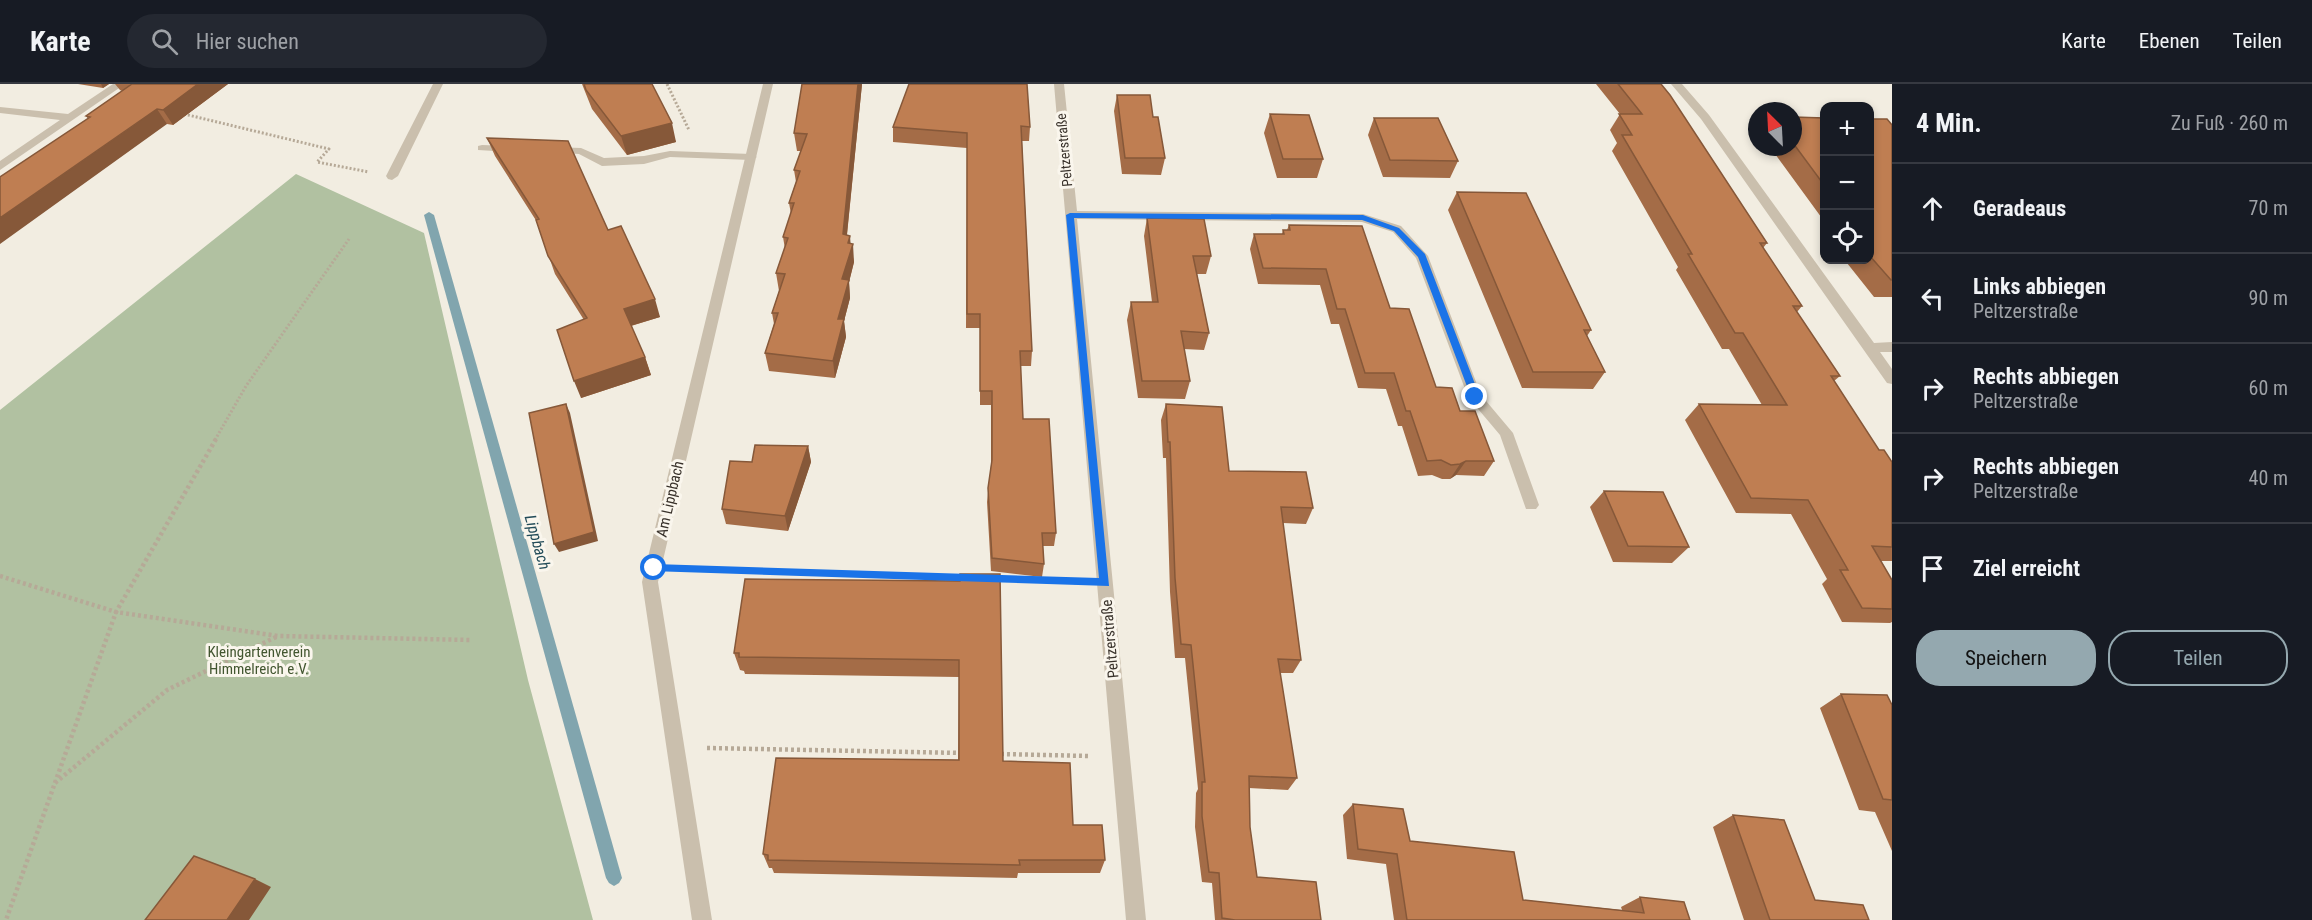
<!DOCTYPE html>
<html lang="de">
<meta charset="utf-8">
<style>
:root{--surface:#171b24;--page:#242831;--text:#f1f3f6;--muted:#9ea1a6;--line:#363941;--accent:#94a8af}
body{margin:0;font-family:"Roboto Condensed",sans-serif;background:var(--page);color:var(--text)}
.controls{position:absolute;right:18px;top:18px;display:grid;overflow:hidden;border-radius:12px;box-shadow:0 3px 9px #0003}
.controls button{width:54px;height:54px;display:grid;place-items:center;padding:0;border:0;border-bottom:2px solid var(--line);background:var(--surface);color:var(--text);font:30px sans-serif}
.compass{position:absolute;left:1748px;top:18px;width:54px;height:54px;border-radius:50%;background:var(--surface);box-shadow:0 3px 9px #0003;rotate:336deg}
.stop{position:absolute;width:18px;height:18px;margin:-14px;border:4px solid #1a73e8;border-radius:50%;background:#fff}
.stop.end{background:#1a73e8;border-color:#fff;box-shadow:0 2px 6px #0008}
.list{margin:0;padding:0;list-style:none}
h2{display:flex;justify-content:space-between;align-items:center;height:78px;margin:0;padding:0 24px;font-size:26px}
h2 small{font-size:20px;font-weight:400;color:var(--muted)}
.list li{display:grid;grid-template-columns:39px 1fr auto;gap:18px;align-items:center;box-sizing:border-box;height:90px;padding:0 24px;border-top:2px solid var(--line)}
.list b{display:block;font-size:22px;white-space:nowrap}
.list p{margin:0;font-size:20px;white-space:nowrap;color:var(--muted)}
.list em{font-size:20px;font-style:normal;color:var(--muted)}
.actions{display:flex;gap:12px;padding:18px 24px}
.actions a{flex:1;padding:14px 0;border:2px solid var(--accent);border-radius:24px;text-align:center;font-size:21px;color:var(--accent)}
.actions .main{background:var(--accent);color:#111}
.icon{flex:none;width:33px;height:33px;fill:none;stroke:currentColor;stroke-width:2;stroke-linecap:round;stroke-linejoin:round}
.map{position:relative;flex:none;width:1892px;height:836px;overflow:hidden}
header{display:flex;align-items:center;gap:36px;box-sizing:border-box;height:84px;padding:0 30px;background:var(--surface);border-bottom:2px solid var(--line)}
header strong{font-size:28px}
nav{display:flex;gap:33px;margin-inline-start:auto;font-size:21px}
.search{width:420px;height:54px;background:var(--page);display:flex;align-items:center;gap:15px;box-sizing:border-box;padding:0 21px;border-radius:33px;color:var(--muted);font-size:22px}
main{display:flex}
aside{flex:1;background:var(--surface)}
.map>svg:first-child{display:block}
</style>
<header>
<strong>Karte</strong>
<div class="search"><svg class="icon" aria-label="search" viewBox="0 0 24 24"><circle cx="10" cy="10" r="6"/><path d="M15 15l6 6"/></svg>Hier suchen</div>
<nav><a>Karte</a><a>Ebenen</a><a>Teilen</a></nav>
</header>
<main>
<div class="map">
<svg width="1892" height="836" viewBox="0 0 1892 836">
<rect width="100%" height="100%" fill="#f2ede1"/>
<!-- green -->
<path fill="#b1c1a1" d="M 296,90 L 424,149 L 528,596 L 593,836 L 0,836 L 0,326 Z"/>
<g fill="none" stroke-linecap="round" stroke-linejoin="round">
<!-- stream -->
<path fill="#81a5ae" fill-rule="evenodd" d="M 429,128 L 434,131 L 622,794 L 619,799 L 614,802 L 609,799 L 606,794 L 424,131 Z"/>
<!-- path-far1 -->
<path stroke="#b6a997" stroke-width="3" stroke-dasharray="2 2" stroke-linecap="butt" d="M 667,0 L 689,46
M 184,30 L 329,65 L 317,78 L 369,88
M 215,356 L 246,302 L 349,155"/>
<!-- path -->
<path stroke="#b6a997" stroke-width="4.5" stroke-dasharray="3 3" stroke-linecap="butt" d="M 216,355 L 116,528 L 278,552 L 472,556
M 684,485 L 965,494
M 0,492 L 116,528 L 6,836
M 996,495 L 1076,498
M 707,664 L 963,669
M 1001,670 L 1089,672
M 55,699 L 167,606 L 278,552"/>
<!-- service -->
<path fill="#cabfad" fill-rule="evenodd" d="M 482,61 L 511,62 L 517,65 L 511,68 L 478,66 L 478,62 Z
M 553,63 L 581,64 L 604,74 L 644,72 L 670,67 L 751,70 L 757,73 L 751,76 L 670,73 L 644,80 L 602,82 L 579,70 L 549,68 L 547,66 Z"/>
<!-- minor -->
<path fill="#cabfad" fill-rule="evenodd" d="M 113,0 L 125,0 L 0,86 L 0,77 L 60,36 L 0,29 L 0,23 L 68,30 Z
M 433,0 L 443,0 L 398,92 L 392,96 L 388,95 L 386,92 Z
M 763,0 L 773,0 L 658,498 L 712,836 L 692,836 L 642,498 Z
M 1054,0 L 1064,0 L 1077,127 L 1363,130 L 1401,142 L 1428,172 L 1481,311 L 1513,349 L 1539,421 L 1536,425 L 1526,425 L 1500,351 L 1468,313 L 1416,174 L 1393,148 L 1362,138 L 1077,135 L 1146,836 L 1126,836 Z
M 1671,0 L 1682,0 L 1709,31 L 1874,259 L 1892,258 L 1892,268 L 1880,268 L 1892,285 L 1892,300 L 1887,299 L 1701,35 Z"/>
</g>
<!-- wall -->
<path fill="#a46c47" d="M 78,0 L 109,0 L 103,4 Z
M 115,0 L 228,0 L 173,41 L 167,40 L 88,35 L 86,32 L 122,7 L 120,6 Z
M 582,0 L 652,0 L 676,58 L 627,71 L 592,25 Z
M 862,0 L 847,151 L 850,159 L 854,178 L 849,198 L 850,214 L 844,237 L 846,253 L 835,294 L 769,287 L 765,269 L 774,240 L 772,229 L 779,207 L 776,189 L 785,165 L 783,153 L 791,130 L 789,119 L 796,98 L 794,86 L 801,67 L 797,67 L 794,49 Z
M 1596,0 L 1661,0 L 1767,159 L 1763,164 L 1802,222 L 1797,228 L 1840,292 L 1834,297 L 1879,366 L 1892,378 L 1892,477 L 1881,477 L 1892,496 L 1892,538 L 1890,539 L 1842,538 L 1822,500 L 1827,495 L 1791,430 L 1736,429 L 1685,336 L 1699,320 L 1762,321 L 1729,265 L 1722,265 L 1676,186 L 1678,183 L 1612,67 L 1617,59 L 1610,46 L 1620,30 Z
M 1117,11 L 1153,33 L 1165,74 L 1161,91 L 1122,90 L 1114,27 Z
M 1270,30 L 1323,75 L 1317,94 L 1277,94 L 1264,49 Z
M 1793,33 L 1824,34 L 1824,137 L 1770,63 L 1793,63 Z
M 1374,34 L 1458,77 L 1450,94 L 1383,93 L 1368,51 Z
M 1869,35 L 1892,41 L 1892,213 L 1874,213 L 1847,179 L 1850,176 L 1869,176 Z
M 893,43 L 1030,43 L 1029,57 L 1022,57 L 1032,267 L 1031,282 L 1020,282 L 1023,335 L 1056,449 L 1054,462 L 1043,462 L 1044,480 L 1042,493 L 991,487 L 987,418 L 991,381 L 991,321 L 980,321 L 980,244 L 966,244 L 967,64 L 893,58 Z
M 487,54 L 608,146 L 660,233 L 631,242 L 645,273 L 651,291 L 581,314 L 584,236 L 555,190 L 537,138 L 495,72 Z
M 1457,108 L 1591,246 L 1587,252 L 1605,288 L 1593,305 L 1522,304 L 1448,126 Z
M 1147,134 L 1211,172 L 1206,190 L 1197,190 L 1209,249 L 1204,266 L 1184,265 L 1190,297 L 1185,315 L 1138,314 L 1127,236 L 1131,218 L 1152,218 L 1144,152 Z
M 1289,141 L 1390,224 L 1436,303 L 1460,327 L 1494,377 L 1484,392 L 1456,391 L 1450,395 L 1442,395 L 1432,391 L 1418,392 L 1402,342 L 1398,342 L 1386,305 L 1358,304 L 1339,240 L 1331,240 L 1320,201 L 1258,200 L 1250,165 L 1254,150 L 1282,150 L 1283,146 L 1287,146 Z
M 1166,320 L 1229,387 L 1313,424 L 1306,440 L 1283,439 L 1301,576 L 1293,589 L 1280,589 L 1297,694 L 1288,706 L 1249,704 L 1250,743 L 1257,793 L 1321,836 L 1215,836 L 1212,799 L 1202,798 L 1195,743 L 1196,709 L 1198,705 L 1185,574 L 1175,574 L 1170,508 L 1166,374 L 1163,374 L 1161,336 Z
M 808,362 L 811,378 L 788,447 L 726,440 L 722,425 L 752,378 Z
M 1604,407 L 1689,463 L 1672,479 L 1613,478 L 1590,423 Z
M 960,497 L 1003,677 L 1073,741 L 1105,776 L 1100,789 L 1018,789 L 1017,794 L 774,789 L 772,784 L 769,784 L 763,770 L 958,676 L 959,593 L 745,590 L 744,587 L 740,586 L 734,569 Z
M 1841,610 L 1892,621 L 1892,767 L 1875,728 L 1859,726 L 1820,624 Z
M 1353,720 L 1410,757 L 1523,816 L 1622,826 L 1621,823 L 1640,813 L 1690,836 L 1394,836 L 1386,780 L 1347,775 L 1343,731 Z
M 1733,731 L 1815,816 L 1869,836 L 1744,836 L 1713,743 Z"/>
<!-- shaded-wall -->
<path fill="#865839" d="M 101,0 L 109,0 L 103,4 Z
M 198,0 L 228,0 L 173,41 L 163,26 Z
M 858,0 L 862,0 L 845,169 L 843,150 Z
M 157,25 L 167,40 L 0,160 L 0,134 Z
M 672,39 L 676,58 L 627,71 L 621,52 Z
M 850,152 L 851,165 L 853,160 L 854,178 L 849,198 L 850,214 L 844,237 L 846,253 L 835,294 L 833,277 L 842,195 L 848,159 Z
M 655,215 L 660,233 L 630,242 L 624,225 Z
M 645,273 L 651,291 L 581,314 L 574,297 Z
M 566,320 L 570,329 L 598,457 L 559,468 L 554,460 Z
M 808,362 L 811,378 L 788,447 L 785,432 Z
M 1466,377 L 1456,391 L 1450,395 L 1460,380 Z
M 255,795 L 271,803 L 249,836 L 227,836 Z"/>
<!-- building -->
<path fill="#bf7e52" stroke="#865839" stroke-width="1.5" d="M 132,0 L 198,0 L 163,26 L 157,25 L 0,134 L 0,93 L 90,33 L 86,32 Z
M 584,0 L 652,0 L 672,39 L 621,52 L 586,6 Z
M 802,0 L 858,0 L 843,150 L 850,152 L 848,159 L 853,160 L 842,195 L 849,196 L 838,235 L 844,235 L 833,277 L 765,269 L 778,229 L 772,229 L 785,190 L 776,189 L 788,154 L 783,153 L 794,119 L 789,119 L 800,87 L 794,86 L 807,50 L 794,49 Z
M 909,0 L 1027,0 L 1030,43 L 1021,42 L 1032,267 L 1020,267 L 1023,335 L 1049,335 L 1056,449 L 1042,449 L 1044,480 L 992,474 L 988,404 L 992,376 L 992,307 L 980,307 L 980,230 L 967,230 L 967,49 L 893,43 Z
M 1618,0 L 1661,0 L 1670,11 L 1767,159 L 1760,159 L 1802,222 L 1793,222 L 1840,292 L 1831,292 L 1879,366 L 1884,366 L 1892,378 L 1892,463 L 1872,462 L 1892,496 L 1892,525 L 1862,524 L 1840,486 L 1848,486 L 1808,416 L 1751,414 L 1699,320 L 1787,321 L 1743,249 L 1735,249 L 1688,170 L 1692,170 L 1622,51 L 1632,51 L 1619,30 L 1642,30 Z
M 1117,11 L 1150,11 L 1153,33 L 1158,33 L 1165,74 L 1125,74 Z
M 1270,30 L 1309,31 L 1323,75 L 1283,75 Z
M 1793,33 L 1824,34 L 1824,101 L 1793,59 Z
M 1374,34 L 1438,34 L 1458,77 L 1390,76 Z
M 1869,35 L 1887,35 L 1892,41 L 1892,196 L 1891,196 L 1869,171 L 1869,162 L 1871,162 L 1869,159 Z
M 487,54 L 568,57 L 608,146 L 621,142 L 655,215 L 624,225 L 645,273 L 574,297 L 557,246 L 587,234 L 548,172 L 536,136 L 539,135 Z
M 1457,108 L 1526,109 L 1591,246 L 1584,246 L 1605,288 L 1533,288 Z
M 1147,134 L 1204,135 L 1211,172 L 1193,172 L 1209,249 L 1181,247 L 1190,297 L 1142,297 L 1131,218 L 1158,218 Z
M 1289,141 L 1362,142 L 1390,224 L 1409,225 L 1436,303 L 1452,304 L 1460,327 L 1475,327 L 1494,377 L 1466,377 L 1460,380 L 1451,381 L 1441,376 L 1427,377 L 1410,327 L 1406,327 L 1394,289 L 1365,289 L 1345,225 L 1337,225 L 1326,185 L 1263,184 L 1254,150 L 1284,150 L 1283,146 L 1290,146 Z
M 566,320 L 594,448 L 554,460 L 529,329 Z
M 1166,320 L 1222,323 L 1229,387 L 1306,388 L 1313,424 L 1281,423 L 1301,576 L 1278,575 L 1297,694 L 1249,692 L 1250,743 L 1257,793 L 1316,798 L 1321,836 L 1235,836 L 1222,834 L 1219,789 L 1209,788 L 1202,732 L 1202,698 L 1205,698 L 1191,561 L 1181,560 L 1175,494 L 1170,358 L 1168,358 Z
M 755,361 L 808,362 L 785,432 L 722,425 L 730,377 L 752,378 Z
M 1604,407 L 1663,408 L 1689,463 L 1628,462 Z
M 960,490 L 1000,490 L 1003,677 L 1070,679 L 1073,741 L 1102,741 L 1105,776 L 1019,776 L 1020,781 L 768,776 L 768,771 L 763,770 L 776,674 L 959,676 L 959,576 L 739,573 L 739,569 L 734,569 L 745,495 L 960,497 Z
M 1841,610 L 1887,611 L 1892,621 L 1892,716 L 1883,715 Z
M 1353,720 L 1403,725 L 1410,757 L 1514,768 L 1523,816 L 1644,829 L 1640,813 L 1684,818 L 1690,836 L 1407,836 L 1397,770 L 1358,765 Z
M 1733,731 L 1784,736 L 1815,816 L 1863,821 L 1869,836 L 1770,836 Z
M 194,772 L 255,795 L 227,836 L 145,836 Z"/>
<!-- route -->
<path fill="#1a73e8" d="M 1070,129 L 1363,131 L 1399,144 L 1425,170 L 1480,313 L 1475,317 L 1471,313 L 1418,173 L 1394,147 L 1362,136 L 1074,134 L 1109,502 L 650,487 L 649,484 L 654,480 L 1099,494 L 1066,131 Z"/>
<g text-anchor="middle" stroke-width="6" stroke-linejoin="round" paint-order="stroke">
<!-- far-street labels -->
<g font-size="14" fill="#39322b" stroke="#faf6ed">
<text transform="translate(1064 66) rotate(-95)" y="5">Peltzerstraße</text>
</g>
<!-- street labels -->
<g font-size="15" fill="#39322b" stroke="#faf6ed">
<text transform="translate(670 415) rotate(-77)" y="5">Am Lippbach</text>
<text transform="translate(1110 555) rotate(-95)" y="5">Peltzerstraße</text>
</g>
<!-- park labels -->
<g font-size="15" fill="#425630" stroke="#faf6ed">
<text x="259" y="573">Kleingartenverein<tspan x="259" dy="17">Himmelreich e.V.</tspan></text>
</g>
<!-- water labels -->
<g font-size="16" font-style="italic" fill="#234c59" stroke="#faf6ed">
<text transform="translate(538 458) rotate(74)" y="6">Lippbach</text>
</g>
</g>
</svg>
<div class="controls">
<button>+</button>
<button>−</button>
<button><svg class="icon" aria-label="locate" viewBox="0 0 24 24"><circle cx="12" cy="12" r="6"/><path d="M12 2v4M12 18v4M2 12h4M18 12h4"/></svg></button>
</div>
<svg class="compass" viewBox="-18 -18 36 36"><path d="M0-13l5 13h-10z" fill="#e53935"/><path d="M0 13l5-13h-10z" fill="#9ea1a6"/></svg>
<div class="stop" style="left:654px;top:484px"></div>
<div class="stop end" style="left:1475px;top:313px"></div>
</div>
<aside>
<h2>4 Min.<small>Zu Fuß · 260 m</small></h2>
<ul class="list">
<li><svg class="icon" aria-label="ahead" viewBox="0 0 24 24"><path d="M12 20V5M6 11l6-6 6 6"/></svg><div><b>Geradeaus</b></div><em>70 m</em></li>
<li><svg class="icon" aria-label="left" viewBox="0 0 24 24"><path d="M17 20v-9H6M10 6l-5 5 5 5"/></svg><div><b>Links abbiegen</b><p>Peltzerstraße</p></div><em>90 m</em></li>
<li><svg class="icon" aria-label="right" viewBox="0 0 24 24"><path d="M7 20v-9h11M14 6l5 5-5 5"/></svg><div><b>Rechts abbiegen</b><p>Peltzerstraße</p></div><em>60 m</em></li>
<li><svg class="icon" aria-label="right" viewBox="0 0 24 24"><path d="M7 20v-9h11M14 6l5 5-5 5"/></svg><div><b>Rechts abbiegen</b><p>Peltzerstraße</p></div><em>40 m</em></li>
<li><svg class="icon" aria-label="arrive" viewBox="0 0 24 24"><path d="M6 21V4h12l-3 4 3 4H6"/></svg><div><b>Ziel erreicht</b></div></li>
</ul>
<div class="actions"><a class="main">Speichern</a><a>Teilen</a></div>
</aside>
</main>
